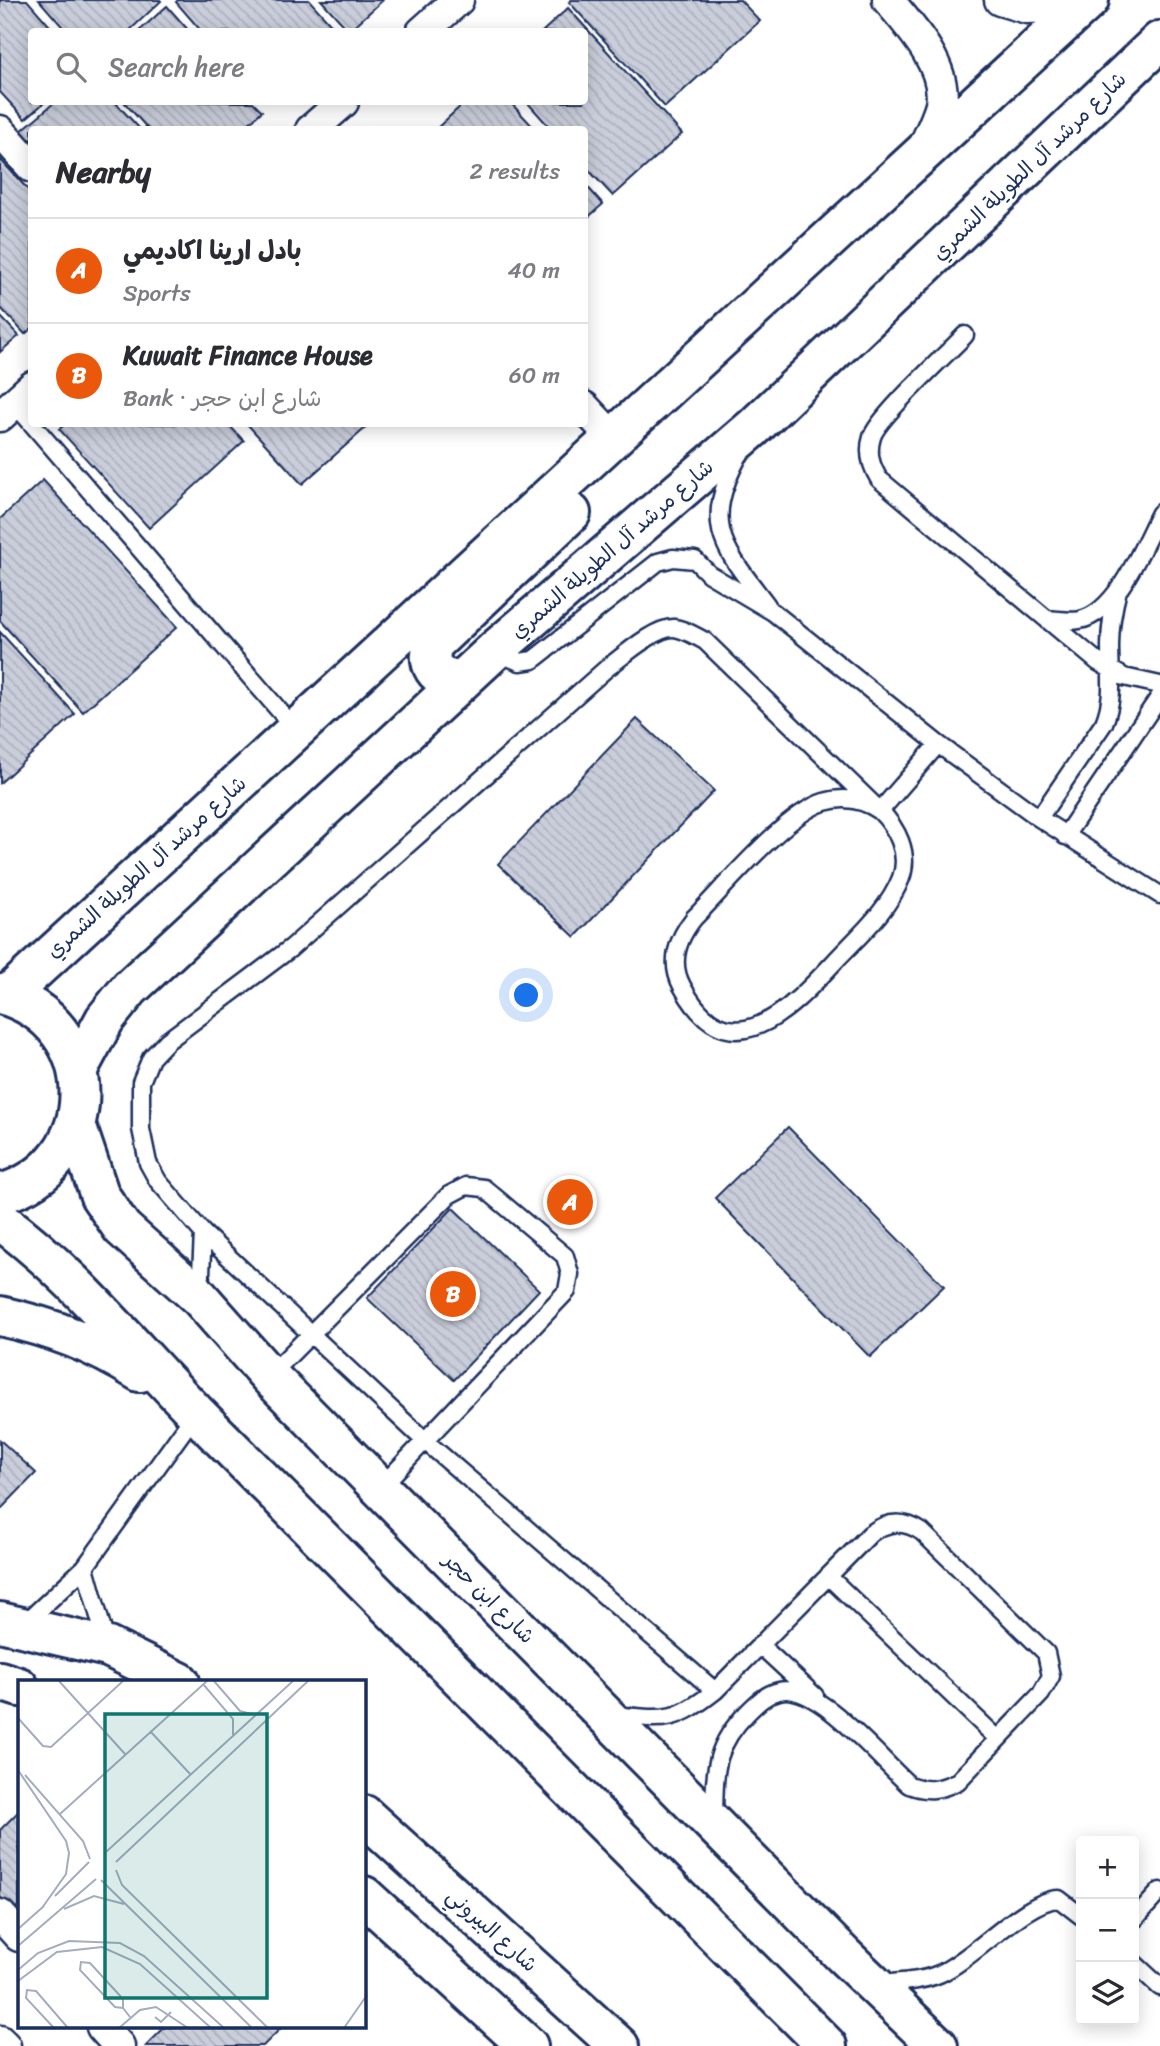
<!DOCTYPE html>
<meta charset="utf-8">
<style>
:root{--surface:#fff;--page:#f7f7f7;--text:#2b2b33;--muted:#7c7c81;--line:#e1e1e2;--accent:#ea580c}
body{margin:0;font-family:Sriracha,"Playpen Sans Arabic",sans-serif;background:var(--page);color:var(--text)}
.controls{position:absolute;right:21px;bottom:21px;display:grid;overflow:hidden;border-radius:7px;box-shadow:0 4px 18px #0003}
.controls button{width:63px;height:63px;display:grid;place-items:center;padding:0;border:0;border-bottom:2px solid var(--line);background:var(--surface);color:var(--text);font:35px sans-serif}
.you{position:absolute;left:527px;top:996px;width:24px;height:24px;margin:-18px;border:5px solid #fff;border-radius:50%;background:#1a73e8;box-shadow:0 0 0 10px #1a73e833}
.badge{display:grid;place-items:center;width:46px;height:46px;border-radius:50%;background:var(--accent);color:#fff;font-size:23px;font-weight:700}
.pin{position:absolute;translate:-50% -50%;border:4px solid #fff;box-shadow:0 2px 7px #0006}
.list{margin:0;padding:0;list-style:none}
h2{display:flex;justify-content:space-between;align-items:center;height:91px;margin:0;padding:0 28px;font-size:30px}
h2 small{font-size:23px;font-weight:400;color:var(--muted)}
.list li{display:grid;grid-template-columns:46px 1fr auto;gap:21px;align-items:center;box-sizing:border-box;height:105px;padding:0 28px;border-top:2px solid var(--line)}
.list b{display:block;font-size:26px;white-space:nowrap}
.list p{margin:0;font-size:23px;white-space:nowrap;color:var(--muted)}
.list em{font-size:23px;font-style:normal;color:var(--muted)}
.icon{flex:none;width:38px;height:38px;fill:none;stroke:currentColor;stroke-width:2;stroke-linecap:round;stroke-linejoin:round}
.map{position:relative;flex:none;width:1160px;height:2046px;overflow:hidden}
.search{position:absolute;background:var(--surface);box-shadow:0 4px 18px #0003;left:28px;top:28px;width:560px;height:77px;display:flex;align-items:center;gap:18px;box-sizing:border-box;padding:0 24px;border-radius:7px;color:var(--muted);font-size:26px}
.panel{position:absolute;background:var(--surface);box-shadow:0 4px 18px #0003;left:28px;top:126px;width:560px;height:301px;border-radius:7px}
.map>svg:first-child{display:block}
</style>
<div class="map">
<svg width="1160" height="2046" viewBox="0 0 1160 2046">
<defs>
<pattern id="building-back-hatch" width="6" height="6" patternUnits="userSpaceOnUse" patternTransform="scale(1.75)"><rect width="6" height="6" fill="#caceda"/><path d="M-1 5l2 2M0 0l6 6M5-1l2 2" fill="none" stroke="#adb1be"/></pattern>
</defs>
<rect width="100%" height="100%" fill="#fff"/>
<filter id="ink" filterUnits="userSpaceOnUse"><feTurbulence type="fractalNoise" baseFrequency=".0143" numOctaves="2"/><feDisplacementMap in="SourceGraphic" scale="14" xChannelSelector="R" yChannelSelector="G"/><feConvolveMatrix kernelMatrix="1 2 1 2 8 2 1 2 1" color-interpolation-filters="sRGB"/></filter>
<g filter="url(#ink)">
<!-- building -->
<path fill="url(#building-back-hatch)" stroke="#1b2f5e" stroke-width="2" d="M 0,0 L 27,0 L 55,32 L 32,32 L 32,102 L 45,102 L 25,119 L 0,92 Z
M 39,0 L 160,0 L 161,1 L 128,32 L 67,32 Z
M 178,0 L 309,0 L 338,32 L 202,32 L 176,2 Z
M 321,0 L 383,0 L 349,31 Z
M 571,0 L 740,0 L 760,21 L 665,107 L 569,2 Z
M 167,6 L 190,32 L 138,32 Z
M 568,8 L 682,134 L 613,196 L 584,165 L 584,130 L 552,130 L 527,102 L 584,102 L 584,32 L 542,32 Z
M 55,102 L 115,102 L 141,130 L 32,130 L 32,143 L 21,131 Z
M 124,102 L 253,102 L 262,111 L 242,130 L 149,130 Z
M 465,102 L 510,102 L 536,130 L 435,130 Z
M 0,159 L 32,194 L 32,328 L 25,334 L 0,307 Z
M 584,183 L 603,204 L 584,221 Z
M 0,316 L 19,336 L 0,352 Z
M 66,424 L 228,424 L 244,441 L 149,528 L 59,429 Z
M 247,424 L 370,424 L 302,484 Z
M 43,480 L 177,627 L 83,712 L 0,621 L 0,519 Z
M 0,632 L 75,714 L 0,783 Z
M 637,719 L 714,791 L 575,937 L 498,864 Z
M 788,1127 L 944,1286 L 870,1357 L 715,1198 Z
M 453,1208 L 539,1290 L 454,1380 L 367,1298 Z
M 0,1440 L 36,1473 L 0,1510 Z
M 19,1811 L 19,1905 L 14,1911 L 0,1897 L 0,1830 Z
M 165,2027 L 282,2027 L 263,2046 L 146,2046 Z"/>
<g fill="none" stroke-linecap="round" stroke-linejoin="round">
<defs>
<path id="service" d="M 965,335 C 946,355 878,417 872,437 C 867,453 871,466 879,479 L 1098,662 L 1124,677 L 1160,685
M 14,403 L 296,730
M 738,457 C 701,527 724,548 767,605
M 1047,619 C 1057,620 1069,622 1080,620 C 1118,612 1143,545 1160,513
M 496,652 L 520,662 L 533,660 L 658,562 L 673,558 L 695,560 L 709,574 L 773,612 L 938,744 L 1039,818 L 1160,895
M 880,811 L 938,744
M 1039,818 L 1104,723 C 1115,697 1110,674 1110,646 C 1110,627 1113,609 1118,590
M 1065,836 L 1160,696
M 200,1294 L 203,1233
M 269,1376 L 449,1195 L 466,1186 L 484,1188 L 565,1256 L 570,1274 L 567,1291 L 380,1488
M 85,1567 L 107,1645
M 828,1576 L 998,1739
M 23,1625 L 85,1567 L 196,1413
M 760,1645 L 815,1696
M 715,1691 L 425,1441 L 203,1233 L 158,1181 L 148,1163 L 141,1129 L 141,1082 L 151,1058 L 167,1041 L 291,948 L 607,668 C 622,657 655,627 674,628 C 685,629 695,636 705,641 L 880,811 C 897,828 910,853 901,878 C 889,909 861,934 839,957 C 795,1004 731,1078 682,986 C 669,962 678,938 694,918 C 724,888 785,814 824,802 C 844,796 863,799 880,811
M 614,1715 C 665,1720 674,1723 715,1691 L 870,1534 C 887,1521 904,1520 922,1532 L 1046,1653 L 1051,1676 L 1041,1694 L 958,1781 C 940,1790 928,1792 909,1785 C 881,1761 817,1681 779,1691 C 766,1694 757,1703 748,1712 C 713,1747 715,1771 714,1819
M 1134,1920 L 1160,1891
M 1134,1963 L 1160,1987
M 879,1984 C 899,1982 920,1982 939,1974 C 975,1958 1025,1900 1059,1899 L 1081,1916"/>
<path id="minor" d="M 888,0 C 910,26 948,67 941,105 C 937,120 928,137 922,151
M 1000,0 L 1027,8 L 1083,6
M 422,32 L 458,0
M 311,130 L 343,102
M 0,131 L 32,167
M 584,407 L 614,439
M 0,416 L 32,387
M 0,1915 L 19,1936
M 102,2027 L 119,2046
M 0,2041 L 5,2046"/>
<path id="tertiary" d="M 0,1622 L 108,1647 L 180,1682
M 0,1681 L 19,1687
M 364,1815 L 619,2046
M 364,1896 L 528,2046"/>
<path id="secondary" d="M 463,679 C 439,683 425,667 433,644 L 571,513
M 0,994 C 106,1022 106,1165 0,1194
M 7,996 L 1089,0
M 78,1069 L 105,1019 L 130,988 L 494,651 L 753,428 L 1160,41
M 76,1125 L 100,1196 L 122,1228 L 200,1298 L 269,1376 L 843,1955 L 938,2046
M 0,1220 C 74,1274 132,1348 196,1413 L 827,2046
M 0,1316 C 54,1328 93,1343 140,1372"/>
</defs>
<!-- service casing -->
<use href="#service" stroke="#1b2f5e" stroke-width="21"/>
<!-- minor casing -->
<use href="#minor" stroke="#1b2f5e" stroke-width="35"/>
<!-- tertiary casing -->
<use href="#tertiary" stroke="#1b2f5e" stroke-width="44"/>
<!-- secondary casing -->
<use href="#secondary" stroke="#1b2f5e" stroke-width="44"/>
<!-- service -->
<use href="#service" stroke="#fff" stroke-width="16"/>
<!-- minor -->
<use href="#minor" stroke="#fff" stroke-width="30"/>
<!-- tertiary -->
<use href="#tertiary" stroke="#fff" stroke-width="38"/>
<!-- secondary -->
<use href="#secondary" stroke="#fff" stroke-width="38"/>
</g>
</g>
<g text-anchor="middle" stroke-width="5" stroke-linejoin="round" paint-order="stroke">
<!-- street labels -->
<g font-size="21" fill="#1b2f5e" stroke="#fff">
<text transform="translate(1029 166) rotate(-44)" y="7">شارع مرشد آل الطويلة الشمري</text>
<text transform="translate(612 549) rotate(-41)" y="7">شارع مرشد آل الطويلة الشمري</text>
<text transform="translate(146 867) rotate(-42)" y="7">شارع مرشد آل الطويلة الشمري</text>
<text transform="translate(489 1598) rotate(45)" y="7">شارع ابن حجر</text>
<text transform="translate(492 1930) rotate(42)" y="7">شارع البيروني</text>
</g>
</g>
<!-- overview -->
<g transform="translate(18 1680)">
<rect width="348" height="348" fill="#fff"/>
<path fill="none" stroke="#a4acbf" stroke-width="2" d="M 41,1 L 107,74M 196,1 L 222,31 L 238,35M 185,4 L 215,39 L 215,55M 0,38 L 25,66 L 33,67 L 105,1M 132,51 L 173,95M 0,90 L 48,161 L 51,173 L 48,194 L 24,228M 7,95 L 65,161 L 72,179M 42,134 L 189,1M 88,172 L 275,1M 98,182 L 290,1M 98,190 L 104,205 L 250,348M 83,200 L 234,348M 37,216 L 71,182M 46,229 L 76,216 L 106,224M 0,249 L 26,226M 0,266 L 78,199M 0,290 L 20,273 L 51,261 L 102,263 L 126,276 L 206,348M 0,301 L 39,272 L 84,267 L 122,284 L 193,348M 105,328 L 97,327 L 62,290 L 63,282 L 72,283 L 105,319 L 105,328 L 112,337M 137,337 L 143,342 L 153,332M 36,348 L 8,318 L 9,310 L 18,311 L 50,348M 101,348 L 122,330 L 138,327 L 170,348M 326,348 L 349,315"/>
<path fill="#0f766e" fill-opacity="0.15" stroke="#0f766e" stroke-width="3.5" d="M 87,34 L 249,34 L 249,318 L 87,318 Z"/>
<rect width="348" height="348" fill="none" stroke="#1b2f5e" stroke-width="3.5"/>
</g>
</svg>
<div class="controls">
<button>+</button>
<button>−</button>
<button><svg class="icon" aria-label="layers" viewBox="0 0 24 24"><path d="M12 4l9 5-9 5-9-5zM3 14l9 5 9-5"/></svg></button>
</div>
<div class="you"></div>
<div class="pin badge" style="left:570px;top:1202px">A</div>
<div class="pin badge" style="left:453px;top:1294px">B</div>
<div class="search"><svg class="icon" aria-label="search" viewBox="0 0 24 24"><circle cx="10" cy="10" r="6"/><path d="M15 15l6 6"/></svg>Search here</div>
<section class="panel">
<h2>Nearby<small>2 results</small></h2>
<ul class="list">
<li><span class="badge">A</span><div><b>بادل ارينا اكاديمي</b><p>Sports</p></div><em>40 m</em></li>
<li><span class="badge">B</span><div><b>Kuwait Finance House</b><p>Bank · شارع ابن حجر</p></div><em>60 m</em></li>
</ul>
</section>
</div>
